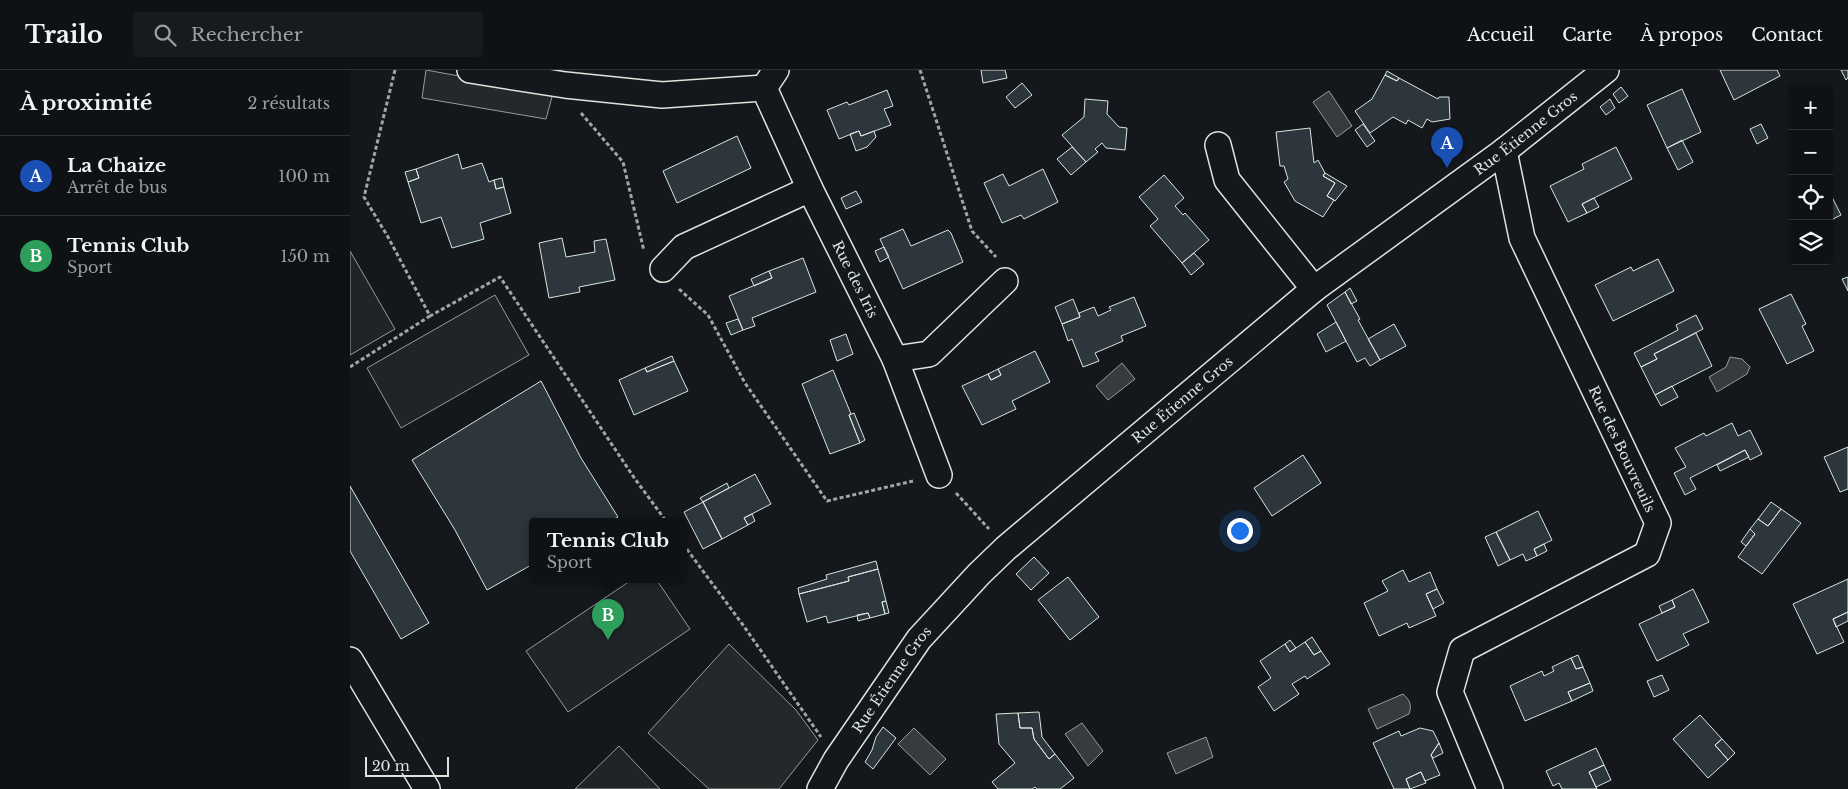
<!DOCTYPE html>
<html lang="fr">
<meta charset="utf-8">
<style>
:root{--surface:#0f1215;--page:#181b1e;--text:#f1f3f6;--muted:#9b9ea0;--line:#2f3234;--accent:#ffb74d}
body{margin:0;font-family:"Libre Baskerville",serif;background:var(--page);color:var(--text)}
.controls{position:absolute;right:15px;top:15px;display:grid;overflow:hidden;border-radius:5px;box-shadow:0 2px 8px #0003}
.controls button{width:45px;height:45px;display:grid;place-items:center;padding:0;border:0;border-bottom:1px solid var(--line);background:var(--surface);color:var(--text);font:25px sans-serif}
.scale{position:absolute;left:15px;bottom:12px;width:84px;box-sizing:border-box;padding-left:5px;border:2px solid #d8e6dc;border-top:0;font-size:14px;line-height:18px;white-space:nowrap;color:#d8e6dc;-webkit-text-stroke:4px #14181c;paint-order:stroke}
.you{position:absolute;left:889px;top:460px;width:18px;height:18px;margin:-12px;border:4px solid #fff;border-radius:50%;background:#1a73e8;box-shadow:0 0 0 8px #1a73e833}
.badge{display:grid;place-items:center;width:32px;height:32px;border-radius:50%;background:var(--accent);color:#fff;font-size:16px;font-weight:700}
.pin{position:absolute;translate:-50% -41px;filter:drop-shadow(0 1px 2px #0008)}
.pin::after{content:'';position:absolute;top:26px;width:18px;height:15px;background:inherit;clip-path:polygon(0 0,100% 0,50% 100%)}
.popup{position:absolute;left:179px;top:448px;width:158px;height:65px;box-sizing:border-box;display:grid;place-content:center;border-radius:5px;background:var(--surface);filter:drop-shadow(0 1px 4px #0005);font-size:16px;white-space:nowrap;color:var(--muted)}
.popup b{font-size:19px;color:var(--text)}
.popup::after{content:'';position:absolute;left:50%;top:100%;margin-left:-10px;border:10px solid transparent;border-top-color:var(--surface)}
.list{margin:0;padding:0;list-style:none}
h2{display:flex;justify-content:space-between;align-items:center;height:65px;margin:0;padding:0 20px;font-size:21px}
h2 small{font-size:16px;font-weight:400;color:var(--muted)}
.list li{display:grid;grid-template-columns:32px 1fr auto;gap:15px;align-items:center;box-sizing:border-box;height:80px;padding:0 20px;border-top:1px solid var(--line)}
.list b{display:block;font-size:19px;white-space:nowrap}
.list p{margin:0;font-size:16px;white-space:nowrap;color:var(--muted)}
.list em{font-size:16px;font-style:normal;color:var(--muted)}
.icon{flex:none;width:28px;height:28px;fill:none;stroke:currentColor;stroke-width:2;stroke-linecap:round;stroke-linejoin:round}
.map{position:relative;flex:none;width:1498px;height:719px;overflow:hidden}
header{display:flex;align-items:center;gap:30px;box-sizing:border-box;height:70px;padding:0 25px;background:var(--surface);border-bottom:1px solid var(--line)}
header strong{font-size:24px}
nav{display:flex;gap:28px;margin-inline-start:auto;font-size:18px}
.search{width:350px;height:45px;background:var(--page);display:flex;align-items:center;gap:12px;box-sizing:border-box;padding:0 18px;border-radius:5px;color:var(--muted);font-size:19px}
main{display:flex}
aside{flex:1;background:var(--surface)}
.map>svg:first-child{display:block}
</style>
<header>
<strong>Trailo</strong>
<div class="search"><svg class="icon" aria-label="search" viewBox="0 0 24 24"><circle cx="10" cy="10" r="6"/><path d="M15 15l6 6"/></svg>Rechercher</div>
<nav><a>Accueil</a><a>Carte</a><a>À propos</a><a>Contact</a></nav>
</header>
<main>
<aside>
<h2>À proximité<small>2 résultats</small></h2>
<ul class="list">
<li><span class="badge" style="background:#1a4fb4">A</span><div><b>La Chaize</b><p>Arrêt de bus</p></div><em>100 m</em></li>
<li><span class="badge" style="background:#2e9e5b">B</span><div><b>Tennis Club</b><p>Sport</p></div><em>150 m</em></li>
</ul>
</aside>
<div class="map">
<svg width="1498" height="719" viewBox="0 0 1498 719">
<rect width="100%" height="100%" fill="#14181c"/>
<!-- green -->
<path fill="#202428" stroke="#939e99" d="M 0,181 L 45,259 L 0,285 Z
M 145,225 L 179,285 L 51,358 L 17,298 Z
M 283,509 L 306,509 L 340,559 L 218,642 L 176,581 Z
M 269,676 L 310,719 L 225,719 Z"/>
<!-- parking -->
<path fill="#24282b" stroke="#939e99" d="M 76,0 L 203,23 L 196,49 L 72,28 Z
M 379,574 L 446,640 L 468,670 L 429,719 L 359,719 L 298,663 Z"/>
<!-- water -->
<path fill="#363b3e" stroke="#939e99" d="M 979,21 L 1002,56 L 987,67 L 963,32 Z
M 1380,287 L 1392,289 L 1400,297 L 1397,304 L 1367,322 L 1359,307 L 1376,297 Z
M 772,293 L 785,309 L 758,330 L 746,316 Z
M 1053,624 C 1060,630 1062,635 1059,644 L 1027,659 L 1018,639 Z
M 732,653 L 753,681 L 738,696 L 715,664 Z
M 564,658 L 596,689 L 580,705 L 548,674 Z
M 856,667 L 863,687 L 826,704 L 817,683 Z"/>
<!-- building -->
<path fill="#2c363c" stroke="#d8e6dc" d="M 631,0 L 655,0 L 657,8 L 633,13 Z
M 1370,0 L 1427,0 L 1430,6 L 1384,30 Z
M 1491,0 L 1498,0 L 1498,8 L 1496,10 Z
M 1037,1 L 1049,8 L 1047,11 L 1035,5 Z
M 1035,5 L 1047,11 L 1049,8 L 1088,29 L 1089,27 L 1099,27 L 1100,49 L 1082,52 L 1077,49 L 1072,58 L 1058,50 L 1056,54 L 1043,47 L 1020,63 L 1005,41 L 1022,29 Z
M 672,13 L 682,25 L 665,38 L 656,27 Z
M 1271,17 L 1278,26 L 1269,33 L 1263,24 Z
M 1332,19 L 1351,62 L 1317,78 L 1297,35 Z
M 537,20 L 543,36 L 534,39 L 541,55 L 511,66 L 509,61 L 489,69 L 477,40 L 497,32 L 499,35 Z
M 735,29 L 758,31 L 757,44 L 769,57 L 777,58 L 775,80 L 756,78 L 752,73 L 745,79 L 748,82 L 736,92 L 712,65 L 734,47 Z
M 1260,29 L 1265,38 L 1256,45 L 1250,37 Z
M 1013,54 L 1025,71 L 1017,77 L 1005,60 Z
M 1411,54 L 1418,68 L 1407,74 L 1400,59 Z
M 960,58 L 964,93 L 968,90 L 975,103 L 973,106 L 985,113 L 977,126 L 984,130 L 973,147 L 945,131 L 934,112 L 938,109 L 934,96 L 930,96 L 926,62 Z
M 509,61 L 511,66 L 524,61 L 526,67 L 517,77 L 506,81 L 500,64 Z
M 387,66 L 401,98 L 327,133 L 313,101 Z
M 1332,70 L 1343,92 L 1328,100 L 1317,78 Z
M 722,77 L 736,92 L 721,105 L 707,89 Z
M 1266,77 L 1282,109 L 1232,134 L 1237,143 L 1218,152 L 1200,116 L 1234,99 L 1232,94 Z
M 108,84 L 112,99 L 132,93 L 139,112 L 144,110 L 146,119 L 154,117 L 161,143 L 130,153 L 134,169 L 102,178 L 91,147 L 71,153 L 58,112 L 69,108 L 66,99 Z
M 66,99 L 69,108 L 58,112 L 55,102 Z
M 693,99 L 708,132 L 674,149 L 671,145 L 652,153 L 634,113 L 653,104 L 659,116 Z
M 975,103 L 997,116 L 985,131 L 977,126 L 985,113 L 973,106 Z
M 814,105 L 834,128 L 825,136 L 833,145 L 835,143 L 859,170 L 832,193 L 800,156 L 808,149 L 789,127 Z
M 152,108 L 154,117 L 146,119 L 144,110 Z
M 506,121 L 512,132 L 496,139 L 491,128 Z
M 1479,121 L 1491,145 L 1479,151 Z
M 1244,128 L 1249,137 L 1237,143 L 1232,134 Z
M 553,159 L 561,176 L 598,160 L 601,163 L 613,192 L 553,219 L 530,169 Z
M 212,168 L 216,187 L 245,182 L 244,171 L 256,169 L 265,210 L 229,217 L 230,222 L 199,228 L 189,173 Z
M 534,177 L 539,187 L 530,192 L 525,181 Z
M 844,183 L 854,194 L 841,205 L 832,193 Z
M 453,188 L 466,222 L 402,248 L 405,256 L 393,260 L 379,226 L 422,208 L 419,201 Z
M 1308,189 L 1324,221 L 1263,251 L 1245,215 L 1281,197 L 1283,201 Z
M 419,201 L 422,208 L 404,216 L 401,209 Z
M 1498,207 L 1498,221 L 1492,209 Z
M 1000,218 L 1007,231 L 1001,234 L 995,222 Z
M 995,222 L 1010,249 L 1008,250 L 1030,290 L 1020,296 L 1015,288 L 1007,292 L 977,235 Z
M 1441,224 L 1456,254 L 1452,256 L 1464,281 L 1437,294 L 1409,239 Z
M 784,227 L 796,256 L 771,266 L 773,271 L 745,283 L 749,291 L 733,297 L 722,269 L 718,271 L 712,254 L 730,247 L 729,243 L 744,237 L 748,246 L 761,240 L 759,237 Z
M 723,229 L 730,247 L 712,254 L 705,237 Z
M 1346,245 L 1353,259 L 1304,284 L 1307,289 L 1291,297 L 1284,283 L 1328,260 L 1326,255 Z
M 388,249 L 393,260 L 381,265 L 376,253 Z
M 986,252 L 996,271 L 976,282 L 967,264 Z
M 1044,254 L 1056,276 L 1030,290 L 1018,269 Z
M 1346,263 L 1362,296 L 1305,325 L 1291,297 L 1307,289 L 1304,284 Z
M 496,264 L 503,284 L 487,291 L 480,270 Z
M 685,281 L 700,312 L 662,331 L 666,339 L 632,355 L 612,316 L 638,304 L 641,310 L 651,305 L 648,299 Z
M 322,286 L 324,291 L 297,302 L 295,298 Z
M 324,291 L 338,321 L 284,345 L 269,310 L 295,298 L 297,302 Z
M 648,299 L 651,305 L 641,310 L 638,304 Z
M 483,300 L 501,344 L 499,345 L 510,373 L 480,384 L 452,314 Z
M 191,311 L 231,388 L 268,447 L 260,451 L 183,451 L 183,494 L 137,520 L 105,460 L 62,390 Z
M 1322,316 L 1328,327 L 1311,336 L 1305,325 Z
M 504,343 L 515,370 L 510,373 L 499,345 Z
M 1382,353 L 1388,366 L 1400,360 L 1412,384 L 1400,390 L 1395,380 L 1340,408 L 1346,419 L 1335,425 L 1324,403 L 1336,397 L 1325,378 L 1354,363 L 1356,366 Z
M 1498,377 L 1498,419 L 1490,422 L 1474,387 Z
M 1395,380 L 1399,387 L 1370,401 L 1367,395 Z
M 953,385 L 971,413 L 922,446 L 904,418 Z
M 405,404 L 421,434 L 394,448 L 398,455 L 372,469 L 353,432 Z
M 377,413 L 379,418 L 353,432 L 350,428 Z
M 0,416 L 79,553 L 51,569 L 0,481 Z
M 353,432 L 372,469 L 353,479 L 334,442 Z
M 1421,432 L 1431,439 L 1418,456 L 1408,449 Z
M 1431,439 L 1451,453 L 1412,504 L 1388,487 L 1405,464 L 1400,459 L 1408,449 L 1418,456 Z
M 1188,441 L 1202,470 L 1184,479 L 1187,486 L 1176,491 L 1173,484 L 1160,490 L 1146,462 Z
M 402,444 L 405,451 L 398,455 L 394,448 Z
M 1400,459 L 1405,464 L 1396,476 L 1391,472 Z
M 1146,462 L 1160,490 L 1148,496 L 1135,467 Z
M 1194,474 L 1197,481 L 1187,486 L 1184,479 Z
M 684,487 L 699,503 L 681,520 L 666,504 Z
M 526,491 L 528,499 L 498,507 L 499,511 L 449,524 L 448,518 L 477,509 L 476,505 Z
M 528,499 L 536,531 L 532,532 L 535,544 L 520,548 L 518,543 L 478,553 L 476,546 L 457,552 L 449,524 L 499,511 L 498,507 Z
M 1053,500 L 1059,512 L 1080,502 L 1087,519 L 1076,524 L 1086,546 L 1059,558 L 1057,553 L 1029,566 L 1014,533 L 1038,521 L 1032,511 Z
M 718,507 L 749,547 L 720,570 L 688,530 Z
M 1498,509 L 1498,542 L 1483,549 L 1494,572 L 1467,584 L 1443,534 Z
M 1087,519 L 1094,533 L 1083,539 L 1076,524 Z
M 1343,519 L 1359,552 L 1333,564 L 1339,575 L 1307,591 L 1289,554 L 1325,537 L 1322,530 Z
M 1322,530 L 1325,537 L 1312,543 L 1309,536 Z
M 536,531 L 539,543 L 535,544 L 532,532 Z
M 1498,542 L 1498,551 L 1486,557 L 1483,549 Z
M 518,543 L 520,548 L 508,551 L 507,545 Z
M 962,567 L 971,581 L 964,585 L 955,572 Z
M 940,570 L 946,578 L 940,582 L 935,574 Z
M 955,572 L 964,585 L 971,581 L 980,594 L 957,609 L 955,606 L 942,614 L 949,624 L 924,641 L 908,617 L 921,608 L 910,591 L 935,574 L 940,582 Z
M 1228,585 L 1233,597 L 1226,599 L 1221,588 Z
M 1221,588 L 1226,599 L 1233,597 L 1240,613 L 1218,622 L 1222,631 L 1175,651 L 1160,616 L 1192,601 L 1194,606 L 1204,601 L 1202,597 Z
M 1312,605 L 1319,620 L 1304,627 L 1297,611 Z
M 1240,613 L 1243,621 L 1222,631 L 1218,622 Z
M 689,642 L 692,667 L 705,684 L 699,689 L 684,669 L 682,658 L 670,658 L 668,643 Z
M 668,643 L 670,658 L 682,658 L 684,669 L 699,689 L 705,684 L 724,708 L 710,719 L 687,719 L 685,717 L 682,719 L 648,719 L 642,712 L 665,693 L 649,674 L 646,644 Z
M 1350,645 L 1372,669 L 1365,675 L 1378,690 L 1358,708 L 1323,669 Z
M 533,657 L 546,668 L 523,699 L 515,692 L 522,680 L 526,667 Z
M 1070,658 L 1083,661 L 1089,673 L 1081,685 L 1090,705 L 1075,711 L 1071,702 L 1056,709 L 1060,719 L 1044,719 L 1023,673 L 1049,661 L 1051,666 Z
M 1372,669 L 1385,683 L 1378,690 L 1365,675 Z
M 1089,673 L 1093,683 L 1083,688 L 1081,685 Z
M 1246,678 L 1254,695 L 1239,702 L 1247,719 L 1212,719 L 1209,713 L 1203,716 L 1196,701 Z
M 1254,695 L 1261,710 L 1246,717 L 1239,702 Z
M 1071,702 L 1076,713 L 1060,719 L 1056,709 Z"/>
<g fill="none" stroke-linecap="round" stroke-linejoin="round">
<defs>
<g id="minor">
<path d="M 120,0 L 215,15 L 312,25 L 414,18 L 426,0"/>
<path id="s1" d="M 414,18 L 460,119 L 545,289 L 589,405"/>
<path d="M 868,75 L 877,110 L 964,219"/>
<path d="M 313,199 L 334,177 L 460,119"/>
<path d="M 545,289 L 579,284 L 655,211"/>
<path d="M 0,590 L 77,719"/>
<path id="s2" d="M 470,719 L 486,690 L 569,569 L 629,504 L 656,478 L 964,219 L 1154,81 L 1256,0"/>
<path d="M 1140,719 L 1100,622 L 1112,580 L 1297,484 L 1308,453 L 1172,168 L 1154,81"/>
</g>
</defs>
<!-- minor casing -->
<use href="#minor" stroke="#d8e6dc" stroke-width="28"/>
<!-- path -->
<path stroke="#9da8a2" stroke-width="3" stroke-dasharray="4 2.5" stroke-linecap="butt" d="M 45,0 L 14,127 L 38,167 L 80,246 L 150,207 L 285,409 L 316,451
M 570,0 L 622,161 L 646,187
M 231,43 L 273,92 L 294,181
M 329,219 L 358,245 L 395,313 L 477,431 L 563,411
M 0,297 L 80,246
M 606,423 L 639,459
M 333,474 L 393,555 L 471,667"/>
<!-- minor -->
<use href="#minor" stroke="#14181c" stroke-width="25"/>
</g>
<g text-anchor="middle" stroke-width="4" stroke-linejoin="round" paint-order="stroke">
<!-- street labels -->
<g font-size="14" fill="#d8e6dc" stroke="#14181c">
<text dy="5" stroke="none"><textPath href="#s2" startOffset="971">Rue Étienne Gros</textPath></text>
<text dy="5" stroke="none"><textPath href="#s1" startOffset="212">Rue des Iris</textPath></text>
<text dy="5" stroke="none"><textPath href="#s2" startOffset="536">Rue Étienne Gros</textPath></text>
<text transform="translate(1272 379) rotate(65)" y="5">Rue des Bouvreuils</text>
<text dy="5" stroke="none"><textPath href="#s2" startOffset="131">Rue Étienne Gros</textPath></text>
</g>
</g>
</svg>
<div class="controls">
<button>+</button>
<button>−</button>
<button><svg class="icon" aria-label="locate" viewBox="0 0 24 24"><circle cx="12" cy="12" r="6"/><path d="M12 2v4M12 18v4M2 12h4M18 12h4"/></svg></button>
<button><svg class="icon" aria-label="layers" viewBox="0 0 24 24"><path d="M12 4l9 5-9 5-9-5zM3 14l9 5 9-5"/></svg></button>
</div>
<div class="scale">20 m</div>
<div class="you"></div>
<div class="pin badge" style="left:1097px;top:98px;background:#1a4fb4">A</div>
<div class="pin badge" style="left:258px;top:570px;background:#2e9e5b">B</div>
<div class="popup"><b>Tennis Club</b>Sport</div>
</div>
</main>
